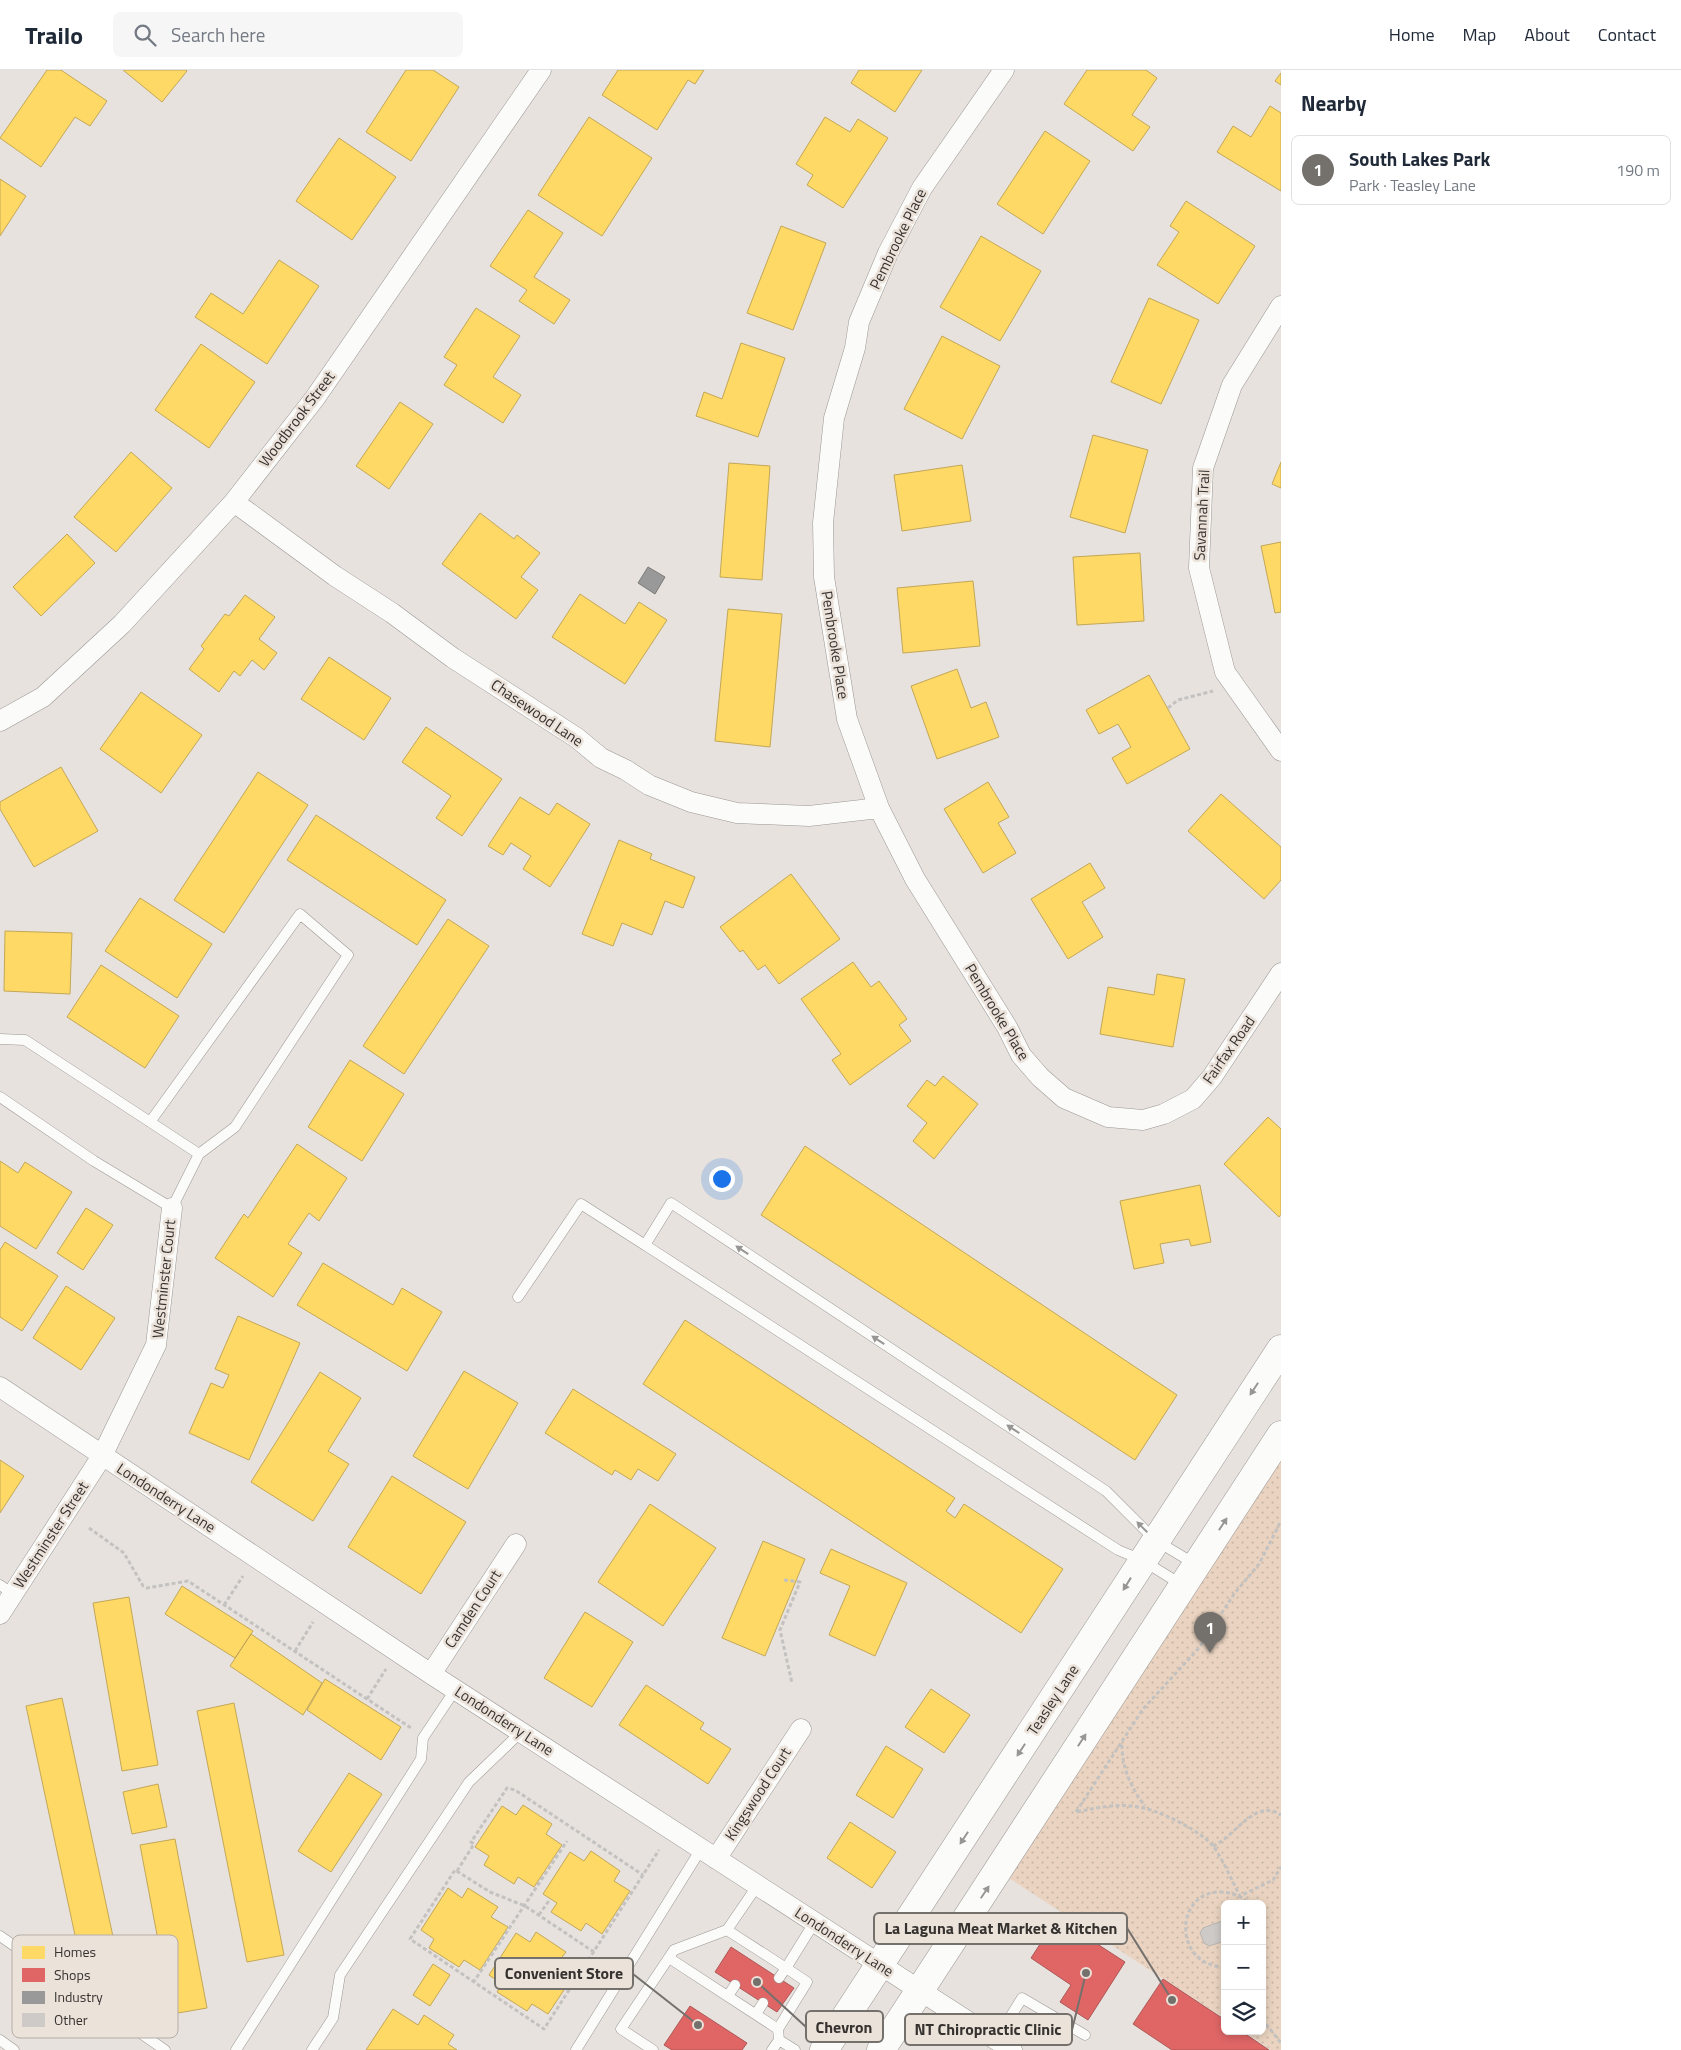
<!DOCTYPE html>
<meta charset="utf-8">
<style>
:root{--surface:#fff;--page:#f6f6f7;--text:#1f2937;--muted:#747a83;--line:#e0e1e3;--accent:#74706c}
body{margin:0;font-family:"Titillium Web",sans-serif;background:var(--page);color:var(--text)}
.controls{position:absolute;right:15px;bottom:15px;display:grid;overflow:hidden;border-radius:8px;box-shadow:0 2px 8px #0003}
.controls button{width:45px;height:45px;display:grid;place-items:center;padding:0;border:0;border-bottom:1px solid var(--line);background:var(--surface);color:var(--text);font:25px sans-serif}
.you{position:absolute;left:721px;top:1108px;width:18px;height:18px;margin:-12px;border:4px solid #fff;border-radius:50%;background:#1a73e8;box-shadow:0 0 0 8px #1a73e833}
.badge{display:grid;place-items:center;width:32px;height:32px;border-radius:50%;background:var(--accent);color:#fff;font-size:16px;font-weight:700}
.pin{position:absolute;translate:-50% -41px;filter:drop-shadow(0 1px 2px #0008)}
.pin::after{content:'';position:absolute;top:26px;width:18px;height:15px;background:inherit;clip-path:polygon(0 0,100% 0,50% 100%)}
.list{margin:0;padding:0;list-style:none}
h2{display:flex;justify-content:space-between;align-items:center;height:65px;margin:0;padding:0 20px;font-size:21px}
h2 small{font-size:16px;font-weight:400;color:var(--muted)}
.list li{display:grid;grid-template-columns:32px 1fr auto;gap:15px;align-items:center;box-sizing:border-box;height:70px;margin:0 10px 10px;padding:0 10px;border:1px solid var(--line);border-radius:8px}
.list b{display:block;font-size:19px;white-space:nowrap}
.list p{margin:0;font-size:16px;white-space:nowrap;color:var(--muted)}
.list em{font-size:16px;font-style:normal;color:var(--muted)}
.icon{flex:none;width:28px;height:28px;fill:none;stroke:currentColor;stroke-width:2;stroke-linecap:round;stroke-linejoin:round}
.map{position:relative;flex:none;width:1281px;height:1980px;overflow:hidden}
header{display:flex;align-items:center;gap:30px;box-sizing:border-box;height:70px;padding:0 25px;background:var(--surface);border-bottom:1px solid var(--line)}
header strong{font-size:24px}
nav{display:flex;gap:28px;margin-inline-start:auto;font-size:18px}
.search{width:350px;height:45px;background:var(--page);display:flex;align-items:center;gap:12px;box-sizing:border-box;padding:0 18px;border-radius:8px;color:var(--muted);font-size:19px}
main{display:flex}
aside{flex:1;background:var(--surface)}
.map>svg:first-child{display:block}
</style>
<header>
<strong>Trailo</strong>
<div class="search"><svg class="icon" aria-label="search" viewBox="0 0 24 24"><circle cx="10" cy="10" r="6"/><path d="M15 15l6 6"/></svg>Search here</div>
<nav><a>Home</a><a>Map</a><a>About</a><a>Contact</a></nav>
</header>
<main>
<div class="map">
<svg width="1281" height="1980" viewBox="0 0 1281 1980">
<defs>
<pattern id="park-dots" width="8" height="8" patternUnits="userSpaceOnUse" patternTransform="scale(1.25)"><rect width="8" height="8" fill="#ead4c1"/><path d="M2 2h.1M6 6h.1" fill="none" stroke="#c9b6a6" stroke-width="1.8" stroke-linecap="round"/></pattern>
</defs>
<rect width="100%" height="100%" fill="#e7e2de"/>
<!-- park -->
<path fill="url(#park-dots)" d="M 1281,1365 L 1281,1980 L 1271,1980 L 1243,1961 L 1262,1961 L 1262,1834 L 1225,1834 L 1225,1949 L 998,1801 Z"/>
<!-- homes -->
<path fill="#ffd966" stroke="#c3a756" d="M 47,0 L 61,0 L 107,31 L 90,56 L 75,47 L 41,97 L 0,68 Z
M 123,0 L 186,0 L 187,1 L 162,32 Z
M 406,0 L 433,0 L 459,17 L 411,91 L 366,62 Z
M 618,0 L 704,0 L 695,14 L 688,10 L 657,60 L 602,25 Z
M 859,0 L 922,0 L 895,42 L 851,13 Z
M 1087,0 L 1146,0 L 1157,8 L 1132,45 L 1150,57 L 1133,81 L 1064,34 Z
M 1281,3 L 1281,15 L 1275,11 Z
M 1270,36 L 1281,43 L 1281,121 L 1217,82 L 1233,56 L 1251,67 Z
M 589,47 L 652,88 L 602,166 L 538,125 Z
M 825,47 L 850,62 L 858,49 L 888,68 L 843,138 L 807,115 L 813,105 L 796,94 Z
M 1045,61 L 1090,91 L 1043,164 L 997,134 Z
M 339,68 L 396,107 L 352,170 L 296,131 Z
M 0,109 L 26,126 L 0,166 Z
M 1186,131 L 1255,176 L 1218,234 L 1157,195 L 1179,162 L 1170,156 Z
M 528,140 L 563,163 L 534,207 L 570,230 L 554,254 L 519,231 L 527,220 L 490,196 Z
M 781,156 L 826,173 L 793,260 L 747,243 Z
M 981,166 L 1041,201 L 1000,271 L 940,237 Z
M 279,190 L 319,216 L 267,294 L 195,247 L 211,223 L 243,244 Z
M 1149,228 L 1199,250 L 1161,334 L 1111,312 Z
M 476,238 L 520,266 L 493,307 L 521,325 L 503,353 L 444,315 L 457,295 L 444,287 Z
M 942,266 L 1000,296 L 962,369 L 904,339 Z
M 741,273 L 785,288 L 758,367 L 696,346 L 704,322 L 722,329 Z
M 201,274 L 255,312 L 209,378 L 155,340 Z
M 400,332 L 433,354 L 389,419 L 356,396 Z
M 1093,365 L 1148,380 L 1125,463 L 1070,447 Z
M 131,382 L 172,418 L 116,482 L 74,447 Z
M 1281,392 L 1281,418 L 1272,414 Z
M 729,393 L 770,396 L 762,510 L 720,507 Z
M 962,395 L 971,451 L 902,461 L 894,405 Z
M 480,443 L 514,469 L 517,465 L 540,483 L 521,507 L 538,520 L 516,549 L 442,494 Z
M 67,464 L 95,493 L 41,546 L 13,517 Z
M 1281,472 L 1281,542 L 1275,543 L 1261,476 Z
M 1140,483 L 1144,551 L 1077,555 L 1073,487 Z
M 973,511 L 980,576 L 903,583 L 897,518 Z
M 580,524 L 625,554 L 639,532 L 667,550 L 625,614 L 552,567 Z
M 245,525 L 275,547 L 259,569 L 277,583 L 264,600 L 252,590 L 240,606 L 234,601 L 219,622 L 189,599 L 204,579 L 201,576 L 225,544 L 229,546 Z
M 728,539 L 782,544 L 770,677 L 715,671 Z
M 329,587 L 391,628 L 364,670 L 301,629 Z
M 957,599 L 971,638 L 986,632 L 999,667 L 937,689 L 911,616 Z
M 1149,605 L 1190,679 L 1127,714 L 1112,688 L 1131,677 L 1118,654 L 1099,664 L 1086,640 Z
M 141,622 L 202,665 L 161,723 L 100,679 Z
M 426,657 L 502,709 L 462,766 L 436,748 L 451,726 L 402,692 Z
M 61,697 L 98,761 L 34,797 L 0,739 L 0,732 Z
M 258,702 L 308,735 L 224,863 L 174,830 Z
M 988,712 L 1009,747 L 998,753 L 1016,783 L 983,803 L 944,739 Z
M 1221,724 L 1281,777 L 1281,810 L 1264,829 L 1188,761 Z
M 520,727 L 549,745 L 557,733 L 590,754 L 550,817 L 523,799 L 531,786 L 511,773 L 503,785 L 488,776 Z
M 316,745 L 446,830 L 417,875 L 287,790 Z
M 619,770 L 652,784 L 650,789 L 695,807 L 683,838 L 665,831 L 652,865 L 622,853 L 613,876 L 582,864 Z
M 1090,793 L 1105,818 L 1082,832 L 1103,867 L 1068,889 L 1031,829 Z
M 791,804 L 840,869 L 779,914 L 765,895 L 758,900 L 743,880 L 740,882 L 720,857 Z
M 140,828 L 212,874 L 177,928 L 105,881 Z
M 448,849 L 489,876 L 404,1004 L 363,976 Z
M 5,861 L 72,863 L 70,924 L 4,921 Z
M 853,892 L 871,917 L 879,911 L 907,949 L 899,955 L 911,971 L 850,1015 L 832,990 L 841,984 L 801,929 Z
M 101,895 L 179,946 L 145,998 L 67,947 Z
M 1157,904 L 1185,909 L 1173,977 L 1100,964 L 1108,917 L 1154,925 Z
M 350,990 L 404,1024 L 362,1091 L 308,1057 Z
M 943,1006 L 978,1034 L 934,1089 L 913,1071 L 927,1053 L 907,1036 L 927,1010 L 935,1016 Z
M 1268,1047 L 1281,1059 L 1281,1144 L 1279,1147 L 1224,1094 Z
M 297,1074 L 347,1108 L 319,1151 L 309,1143 L 288,1174 L 302,1183 L 273,1227 L 215,1188 L 244,1144 L 248,1148 Z
M 805,1076 L 1177,1325 L 1135,1390 L 761,1145 Z
M 0,1091 L 18,1103 L 25,1092 L 72,1122 L 36,1179 L 0,1156 Z
M 1200,1115 L 1211,1172 L 1191,1176 L 1189,1169 L 1160,1174 L 1164,1193 L 1134,1199 L 1120,1131 Z
M 86,1138 L 113,1155 L 83,1200 L 57,1183 Z
M 5,1172 L 58,1206 L 22,1261 L 0,1247 L 0,1180 Z
M 323,1193 L 393,1235 L 402,1218 L 442,1242 L 407,1301 L 297,1235 Z
M 66,1216 L 115,1248 L 81,1300 L 33,1268 Z
M 238,1246 L 300,1273 L 249,1390 L 189,1363 L 211,1313 L 223,1318 L 229,1305 L 215,1299 Z
M 685,1250 L 955,1428 L 946,1441 L 955,1448 L 964,1434 L 1063,1499 L 1021,1563 L 643,1314 Z
M 464,1301 L 518,1333 L 468,1419 L 413,1386 Z
M 320,1302 L 361,1328 L 328,1381 L 349,1394 L 313,1451 L 251,1412 Z
M 573,1319 L 676,1384 L 658,1411 L 638,1399 L 631,1410 L 615,1400 L 612,1405 L 545,1363 Z
M 0,1390 L 24,1406 L 0,1443 Z
M 392,1406 L 466,1452 L 421,1524 L 348,1477 Z
M 650,1434 L 716,1478 L 663,1556 L 598,1512 Z
M 763,1471 L 805,1489 L 765,1586 L 722,1568 Z
M 831,1479 L 907,1513 L 875,1586 L 829,1565 L 850,1516 L 820,1503 Z
M 182,1516 L 253,1561 L 235,1588 L 165,1544 Z
M 129,1527 L 158,1695 L 122,1701 L 93,1533 Z
M 585,1542 L 633,1572 L 592,1637 L 544,1608 Z
M 251,1564 L 322,1613 L 303,1645 L 230,1596 Z
M 325,1609 L 401,1657 L 381,1690 L 307,1640 Z
M 646,1615 L 704,1653 L 700,1659 L 731,1679 L 708,1714 L 619,1655 Z
M 931,1619 L 970,1645 L 944,1683 L 905,1657 Z
M 62,1628 L 115,1876 L 79,1884 L 26,1636 Z
M 234,1633 L 284,1885 L 247,1892 L 197,1641 Z
M 886,1676 L 923,1699 L 893,1748 L 856,1725 Z
M 349,1703 L 382,1724 L 331,1802 L 298,1781 Z
M 158,1714 L 167,1757 L 132,1764 L 123,1722 Z
M 523,1735 L 552,1754 L 546,1764 L 562,1775 L 534,1817 L 518,1807 L 514,1814 L 484,1795 L 489,1786 L 475,1777 L 502,1736 L 516,1745 Z
M 850,1752 L 896,1782 L 872,1818 L 827,1788 Z
M 175,1769 L 207,1938 L 172,1944 L 140,1775 Z
M 591,1781 L 620,1801 L 614,1811 L 630,1821 L 602,1864 L 586,1853 L 581,1861 L 551,1842 L 557,1833 L 543,1824 L 570,1782 L 584,1791 Z
M 448,1818 L 462,1828 L 468,1818 L 498,1837 L 491,1847 L 508,1857 L 480,1900 L 464,1890 L 459,1897 L 429,1878 L 434,1869 L 421,1860 Z
M 536,1862 L 566,1882 L 559,1891 L 576,1902 L 548,1944 L 532,1934 L 527,1941 L 497,1922 L 502,1914 L 489,1905 L 516,1863 L 530,1872 Z
M 433,1894 L 450,1905 L 430,1936 L 413,1925 Z
M 393,1939 L 418,1955 L 424,1945 L 454,1965 L 448,1974 L 457,1980 L 366,1980 Z"/>
<!-- shops -->
<path fill="#e06666" stroke="#ad5656" d="M 1057,1848 L 1125,1892 L 1088,1950 L 1060,1932 L 1071,1915 L 1031,1888 Z
M 731,1877 L 794,1918 L 777,1942 L 715,1902 Z
M 1163,1909 L 1225,1950 L 1225,1961 L 1241,1961 L 1269,1980 L 1172,1980 L 1133,1954 Z
M 690,1936 L 747,1973 L 742,1980 L 672,1980 L 664,1975 Z"/>
<!-- industry -->
<path fill="#999" stroke="#7b7a79" d="M 648,497 L 665,507 L 655,524 L 638,513 Z"/>
<!-- building -->
<path fill="#cdcac7" stroke="#b8b4b0" d="M 1225,1850 L 1225,1871 L 1209,1876 L 1204,1873 L 1200,1863 L 1203,1858 Z"/>
<g fill="none" stroke-linecap="round" stroke-linejoin="round">
<defs>
<path id="service" d="M 0,969 L 25,970 L 199,1084 L 172,1138 L 94,1091 L 0,1027
M 150,1052 L 300,844 L 348,885 L 235,1057 L 199,1084
M 518,1227 L 581,1134 L 645,1175
M 0,1515 L 13,1524
M 1182,1515 L 1142,1490 L 1118,1480 L 645,1175 L 671,1133 L 1106,1421 L 1155,1470 L 1195,1494
M 727,1860 L 786,1898 L 814,1853
M 0,1866 L 165,1980
M 669,1888 L 778,1959 L 779,1970 L 795,1980
M 728,1926 L 735,1915
M 756,1944 L 763,1933
M 778,1959 L 807,1912 L 786,1898 L 779,1908
M 0,1970 L 14,1980
M 996,1970 L 1022,1928 L 1085,1965
M 236,1980 L 421,1689 L 423,1668 L 455,1620
M 312,1980 L 333,1948 L 340,1905 L 469,1712 L 521,1662
M 576,1980 L 701,1779
M 653,1980 L 621,1959 L 674,1880 L 727,1860 L 757,1816
M 772,1980 L 779,1970"/>
<path id="minor" d="M 1004,0 L 922,118 L 888,183 L 859,252 L 855,278 L 834,348 L 823,453 L 824,507 L 847,649 L 879,738 L 915,809 L 1007,957 L 1021,985 L 1040,1007 L 1064,1028 L 1108,1047 L 1143,1050 L 1164,1044 L 1193,1029 L 1212,1007 L 1281,903
M 1281,236 L 1232,315 L 1203,398 L 1199,498 L 1225,602 L 1281,681
M 234,432 L 335,506 L 392,543 L 453,588 L 577,668 L 601,688 L 626,700 L 649,715 L 691,732 L 737,743 L 809,746 L 879,738
M 0,651 L 43,627 L 122,554 L 234,432 L 315,328 L 541,0
M 0,1317 L 431,1604 L 1012,1980
M 0,1544 L 102,1386 L 156,1275 L 172,1138
M 431,1604 L 516,1474
M 716,1789 L 801,1659"/>
<path id="secondary" d="M 824,1980 L 1281,1279
M 881,1980 L 1281,1365"/>
</defs>
<!-- service casing -->
<use href="#service" stroke="#9b9794" stroke-width="11"/>
<!-- minor casing -->
<use href="#minor" stroke="#9b9794" stroke-width="21"/>
<!-- secondary casing -->
<use href="#secondary" stroke="#9b9794" stroke-width="29"/>
<!-- path -->
<path stroke="#c4c2c0" stroke-width="3" stroke-dasharray="4 2.5" stroke-linecap="butt" d="M 1168,638 L 1178,630 L 1213,621
M 89,1458 L 124,1483 L 143,1516 L 147,1518 L 188,1511 L 411,1658
M 784,1510 L 800,1512 L 780,1560 L 792,1613
M 224,1535 L 243,1506
M 295,1581 L 313,1552
M 367,1629 L 386,1599
M 1122,1675 C 1122,1698 1131,1718 1145,1736
M 1076,1742 L 1143,1639 L 1199,1578 L 1234,1524 L 1259,1494 L 1281,1451
M 1077,1742 C 1121,1732 1140,1732 1181,1753 C 1192,1759 1204,1766 1212,1775 C 1221,1785 1233,1813 1240,1826 L 1273,1810 L 1281,1797
M 1213,1776 C 1234,1768 1255,1727 1281,1745
M 457,1801 L 474,1774 L 471,1772 L 507,1718 L 515,1720 L 643,1805
M 539,1845 L 550,1829
M 594,1882 L 525,1836 L 490,1822 L 455,1800 L 410,1869 L 544,1959 L 659,1780
M 1225,1897 C 1172,1896 1174,1820 1222,1822 C 1233,1823 1242,1826 1250,1834
M 473,1913 L 567,1771
M 1262,1949 L 1281,1973"/>
<!-- service -->
<use href="#service" stroke="#fbfbfa" stroke-width="10"/>
<!-- minor -->
<use href="#minor" stroke="#fbfbfa" stroke-width="20"/>
<!-- secondary -->
<use href="#secondary" stroke="#fbfbfa" stroke-width="28"/>
</g>
<!-- one-way arrows -->
<defs><path id="oneway-solid" d="M-6-.8H1V-3.2L6.5 0L1 3.2V.8H-6Z" transform="scale(1.25)"/></defs>
<g fill="#989694">
<use href="#oneway-solid" transform="translate(742 1180) rotate(-147)"/>
<use href="#oneway-solid" transform="translate(878 1270) rotate(-147)"/>
<use href="#oneway-solid" transform="translate(1254 1319) rotate(123)"/>
<use href="#oneway-solid" transform="translate(1013 1359) rotate(-147)"/>
<use href="#oneway-solid" transform="translate(1223 1454) rotate(-57)"/>
<use href="#oneway-solid" transform="translate(1142 1457) rotate(-135)"/>
<use href="#oneway-solid" transform="translate(1127 1514) rotate(122)"/>
<use href="#oneway-solid" transform="translate(1082 1670) rotate(-57)"/>
<use href="#oneway-solid" transform="translate(1021 1680) rotate(123)"/>
<use href="#oneway-solid" transform="translate(964 1768) rotate(123)"/>
<use href="#oneway-solid" transform="translate(985 1822) rotate(-56)"/>
</g>
<g text-anchor="middle" stroke-width="5" stroke-linejoin="round" paint-order="stroke">
<!-- street labels -->
<g font-size="15" fill="#36322f" stroke="#ebe2da">
<text transform="translate(898 169) rotate(-64)" y="5">Pembrooke Place</text>
<text transform="translate(297 349) rotate(-53)" y="5">Woodbrook Street</text>
<text transform="translate(1202 445) rotate(-87)" y="5">Savannah Trail</text>
<text transform="translate(835 575) rotate(81)" y="5">Pembrooke Place</text>
<text transform="translate(537 643) rotate(34)" y="5">Chasewood Lane</text>
<text transform="translate(997 942) rotate(59)" y="5">Pembrooke Place</text>
<text transform="translate(1229 980) rotate(-55)" y="5">Fairfax Road</text>
<text transform="translate(164 1209) rotate(-84)" y="5">Westminster Court</text>
<text transform="translate(166 1428) rotate(33)" y="5">Londonderry Lane</text>
<text transform="translate(51 1465) rotate(-57)" y="5">Westminster Street</text>
<text transform="translate(473 1539) rotate(-57)" y="5">Camden Court</text>
<text transform="translate(1053 1630) rotate(-57)" y="5">Teasley Lane</text>
<text transform="translate(504 1651) rotate(33)" y="5">Londonderry Lane</text>
<text transform="translate(758 1724) rotate(-57)" y="5">Kingswood Court</text>
<text transform="translate(844 1872) rotate(33)" y="5">Londonderry Lane</text>
</g>
</g>
<!-- legend -->
<rect x="12" y="1865" width="166" height="103" rx="8" fill="#ebe2da" stroke="#b5ada7" stroke-width="1"/>
<rect x="22" y="1876" width="23" height="13" fill="#ffd966"/>
<rect x="22" y="1898" width="23" height="14" fill="#e06666"/>
<rect x="22" y="1921" width="23" height="13" fill="#999"/>
<rect x="22" y="1943" width="23" height="14" fill="#cdcac7"/>
<g font-size="14" fill="#36322f">
<text x="54" y="1887">Homes</text>
<text x="54" y="1910">Shops</text>
<text x="54" y="1932">Industry</text>
<text x="54" y="1955">Other</text>
</g>
<!-- callouts -->
<path fill="none" stroke="#74706c" stroke-width="2" d="M1172 1930L1127 1858M698 1955L633 1904M757 1912L806 1957M1086 1903L1072 1960"/>
<g fill="#74706c" stroke="#ebe2da" stroke-width="2">
<circle cx="1172" cy="1930" r="5"/>
<circle cx="698" cy="1955" r="5"/>
<circle cx="757" cy="1912" r="5"/>
<circle cx="1086" cy="1903" r="5"/>
</g>
<g fill="#ebe2da" stroke="#74706c" stroke-width="2">
<rect x="874" y="1843" width="253" height="31" rx="5"/>
<rect x="495" y="1888" width="138" height="31" rx="5"/>
<rect x="806" y="1941" width="77" height="31" rx="5"/>
<rect x="905" y="1944" width="167" height="31" rx="5"/>
</g>
<g font-size="16" text-anchor="middle" font-weight="bold" fill="#36322f">
<text x="1001" y="1864">La Laguna Meat Market &amp; Kitchen</text>
<text x="564" y="1909">Convenient Store</text>
<text x="844" y="1963">Chevron</text>
<text x="988" y="1965">NT Chiropractic Clinic</text>
</g>
</svg>
<div class="controls">
<button>+</button>
<button>−</button>
<button><svg class="icon" aria-label="layers" viewBox="0 0 24 24"><path d="M12 4l9 5-9 5-9-5zM3 14l9 5 9-5"/></svg></button>
</div>
<div class="you"></div>
<div class="pin badge" style="left:1210px;top:1583px">1</div>
</div>
<aside>
<h2>Nearby<small></small></h2>
<ul class="list">
<li><span class="badge">1</span><div><b>South Lakes Park</b><p>Park · Teasley Lane</p></div><em>190 m</em></li>
</ul>
</aside>
</main>
